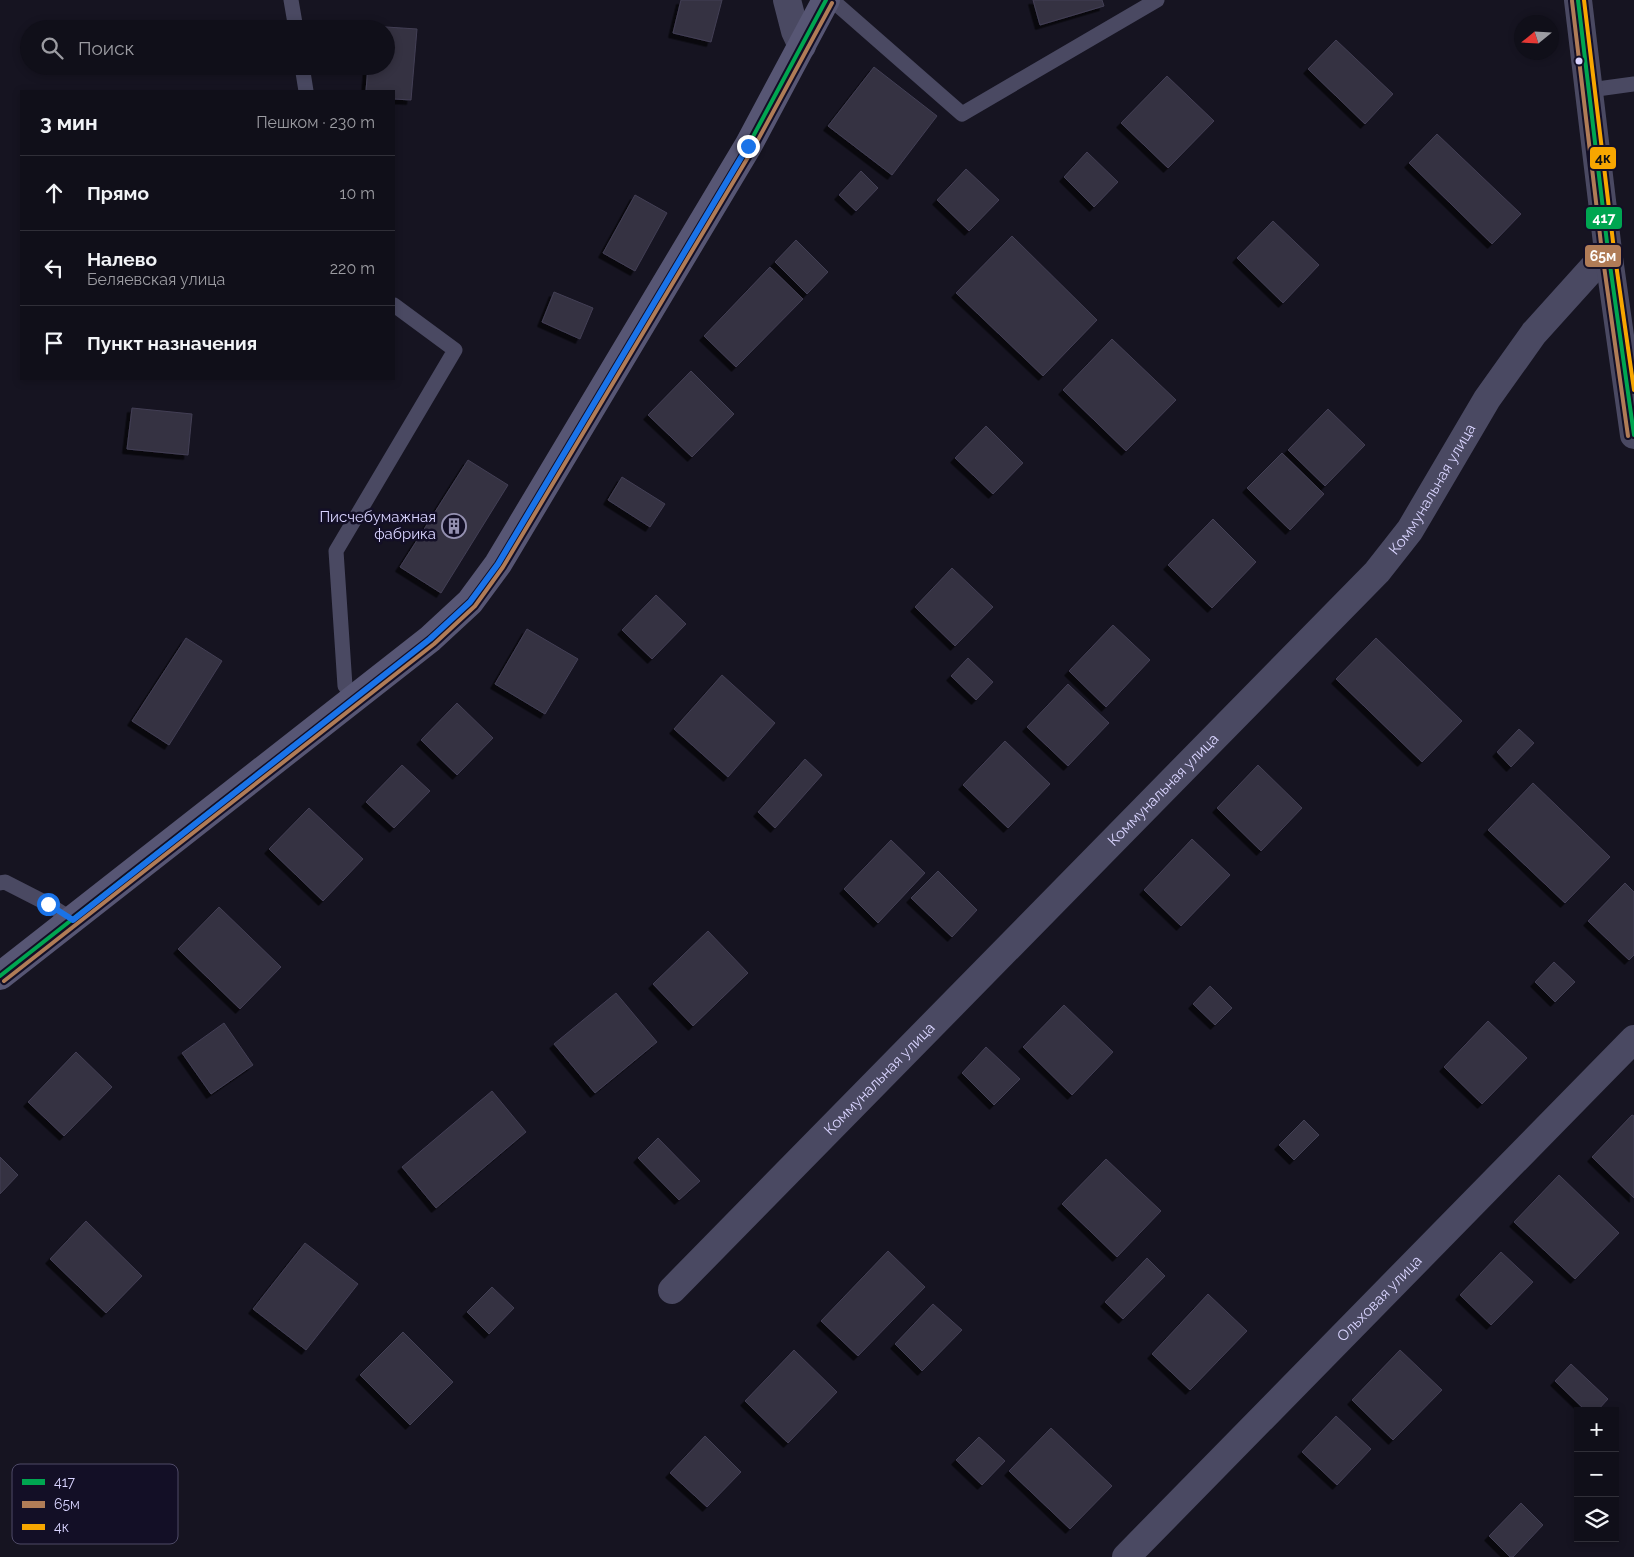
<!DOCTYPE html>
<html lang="ru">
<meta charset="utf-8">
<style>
:root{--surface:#100f19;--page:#191822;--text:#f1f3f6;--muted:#9c9ca2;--line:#302f38}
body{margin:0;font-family:Raleway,sans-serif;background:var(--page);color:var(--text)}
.controls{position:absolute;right:15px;bottom:15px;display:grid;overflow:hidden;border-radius:0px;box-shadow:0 2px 8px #0003}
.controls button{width:45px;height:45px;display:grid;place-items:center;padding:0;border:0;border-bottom:1px solid var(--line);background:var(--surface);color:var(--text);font:25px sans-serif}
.compass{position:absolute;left:1514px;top:15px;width:45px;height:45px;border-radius:50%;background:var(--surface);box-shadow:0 2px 8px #0003;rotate:252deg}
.stop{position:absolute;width:15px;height:15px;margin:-11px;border:4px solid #1a73e8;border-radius:50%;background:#fff}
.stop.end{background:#1a73e8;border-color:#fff;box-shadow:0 1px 5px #0008}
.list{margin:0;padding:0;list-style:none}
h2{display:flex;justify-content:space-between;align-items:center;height:65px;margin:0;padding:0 20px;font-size:21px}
h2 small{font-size:16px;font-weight:400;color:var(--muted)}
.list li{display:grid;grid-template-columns:32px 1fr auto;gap:15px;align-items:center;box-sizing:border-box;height:75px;padding:0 20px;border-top:1px solid var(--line)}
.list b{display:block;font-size:19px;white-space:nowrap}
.list p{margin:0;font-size:16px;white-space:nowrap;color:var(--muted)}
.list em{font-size:16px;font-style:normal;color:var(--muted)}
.icon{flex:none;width:28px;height:28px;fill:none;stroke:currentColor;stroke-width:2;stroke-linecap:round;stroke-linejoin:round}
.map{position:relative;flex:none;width:1634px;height:1557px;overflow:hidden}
.search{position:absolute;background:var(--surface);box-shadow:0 2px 8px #0003;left:20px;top:20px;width:375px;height:55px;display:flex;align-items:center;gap:12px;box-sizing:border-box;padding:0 18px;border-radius:28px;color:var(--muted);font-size:19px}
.panel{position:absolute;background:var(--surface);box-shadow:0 2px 8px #0003;left:20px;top:90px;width:375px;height:290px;border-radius:0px}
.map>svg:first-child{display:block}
</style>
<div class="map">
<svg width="1634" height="1557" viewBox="0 0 1634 1557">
<defs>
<filter id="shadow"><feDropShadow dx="-4.5" dy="4.5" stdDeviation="0" flood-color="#0009"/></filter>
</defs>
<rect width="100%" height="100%" fill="#161421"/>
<!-- building -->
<path fill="#343243" stroke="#433f54" filter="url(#shadow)" d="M 681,0 L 722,0 L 711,42 L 673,33 Z
M 1033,0 L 1102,0 L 1104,6 L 1040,25 Z
M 371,26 L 417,29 L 411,100 L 394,99 L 394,91 L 366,91 L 368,66 L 386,66 L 386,29 L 370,29 Z
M 1336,40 L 1393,94 L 1365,124 L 1308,69 Z
M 874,67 L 937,116 L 892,175 L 828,126 Z
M 1167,76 L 1214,121 L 1168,168 L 1121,123 Z
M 1437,134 L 1521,214 L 1492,244 L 1409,163 Z
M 1087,152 L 1118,182 L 1094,207 L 1064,177 Z
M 966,169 L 999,200 L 969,231 L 937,200 Z
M 861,171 L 878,188 L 856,211 L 839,195 Z
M 635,195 L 667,213 L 635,271 L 603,253 Z
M 1273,221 L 1319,265 L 1283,303 L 1237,258 Z
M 1012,236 L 1097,320 L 1043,376 L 956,293 Z
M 796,240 L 828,272 L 807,294 L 775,262 Z
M 770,267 L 803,299 L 736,367 L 704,336 Z
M 554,292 L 593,308 L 580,339 L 542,322 Z
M 1112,339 L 1176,400 L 1126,451 L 1063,390 Z
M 691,371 L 734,414 L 692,457 L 648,415 Z
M 132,408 L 192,414 L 188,455 L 127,449 Z
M 1328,409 L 1365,445 L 1325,486 L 1288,450 Z
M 986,426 L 1023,463 L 993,494 L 955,458 Z
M 1282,453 L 1324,494 L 1290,530 L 1247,488 Z
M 468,460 L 508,485 L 441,593 L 400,567 Z
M 622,477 L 665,504 L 650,527 L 608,500 Z
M 1213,519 L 1256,562 L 1212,608 L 1168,565 Z
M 952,568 L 993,607 L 955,646 L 915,607 Z
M 656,595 L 686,624 L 652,659 L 622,630 Z
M 1113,625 L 1150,660 L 1106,707 L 1069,671 Z
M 527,629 L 578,659 L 545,714 L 495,684 Z
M 186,638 L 222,661 L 169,745 L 132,721 Z
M 1376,638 L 1462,721 L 1422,762 L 1336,679 Z
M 968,658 L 993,682 L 976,700 L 951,676 Z
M 722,675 L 775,723 L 728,777 L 674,729 Z
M 1068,684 L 1109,723 L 1068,766 L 1027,727 Z
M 457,703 L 493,738 L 457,775 L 421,740 Z
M 1519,729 L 1534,743 L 1511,767 L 1497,752 Z
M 1005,741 L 1050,784 L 1008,828 L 963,785 Z
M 805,759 L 822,775 L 775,828 L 758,812 Z
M 402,765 L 430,791 L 394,828 L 366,802 Z
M 1258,765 L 1302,808 L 1261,851 L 1217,808 Z
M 1533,783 L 1610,857 L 1565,903 L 1488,830 Z
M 309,808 L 363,859 L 323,901 L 269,849 Z
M 1192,839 L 1230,875 L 1181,926 L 1144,890 Z
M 891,840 L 925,873 L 878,923 L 844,889 Z
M 938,871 L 977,910 L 952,937 L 911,898 Z
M 1625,883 L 1634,892 L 1634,955 L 1629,960 L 1588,921 Z
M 219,907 L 281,967 L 240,1009 L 178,949 Z
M 708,931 L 748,973 L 693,1026 L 653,984 Z
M 1554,962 L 1575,982 L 1555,1002 L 1535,982 Z
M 1210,986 L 1232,1008 L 1215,1025 L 1193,1004 Z
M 616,993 L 657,1042 L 595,1093 L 554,1044 Z
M 1064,1005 L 1113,1052 L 1072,1095 L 1023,1047 Z
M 1488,1021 L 1527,1058 L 1482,1104 L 1444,1067 Z
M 224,1023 L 253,1065 L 211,1094 L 182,1053 Z
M 986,1047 L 1020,1079 L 994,1105 L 962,1073 Z
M 76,1052 L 112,1087 L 64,1136 L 28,1102 Z
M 492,1091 L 526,1132 L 436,1208 L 402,1167 Z
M 1632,1115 L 1634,1116 L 1634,1198 L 1592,1157 Z
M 1304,1120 L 1319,1135 L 1294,1160 L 1279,1145 Z
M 658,1138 L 700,1181 L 679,1200 L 638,1158 Z
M 0,1157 L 18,1175 L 0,1194 Z
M 1106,1159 L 1161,1211 L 1117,1257 L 1062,1204 Z
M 1559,1175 L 1619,1233 L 1575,1279 L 1514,1222 Z
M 86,1221 L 142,1276 L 106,1313 L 50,1259 Z
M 305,1243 L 358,1284 L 306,1350 L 253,1309 Z
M 888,1251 L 925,1287 L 858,1356 L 821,1321 Z
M 1501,1252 L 1533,1282 L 1491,1325 L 1460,1295 Z
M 1147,1258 L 1165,1276 L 1123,1319 L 1105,1302 Z
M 492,1287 L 514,1308 L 489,1334 L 467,1312 Z
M 1208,1294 L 1247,1331 L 1190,1390 L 1152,1354 Z
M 933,1304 L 962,1330 L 922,1371 L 895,1344 Z
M 403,1332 L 453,1382 L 410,1425 L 360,1375 Z
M 794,1350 L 837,1392 L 788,1443 L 745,1401 Z
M 1400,1350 L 1442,1390 L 1393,1440 L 1352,1400 Z
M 1571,1364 L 1608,1399 L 1597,1411 L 1586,1411 L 1555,1381 Z
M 1336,1416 L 1371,1449 L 1337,1485 L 1302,1452 Z
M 1051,1428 L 1112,1486 L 1070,1529 L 1009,1471 Z
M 705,1436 L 741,1472 L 707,1507 L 670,1473 Z
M 979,1437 L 1005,1461 L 982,1485 L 956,1460 Z
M 1521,1503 L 1543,1525 L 1513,1557 L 1510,1557 L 1489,1536 Z"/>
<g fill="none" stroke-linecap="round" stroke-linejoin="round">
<!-- service -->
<path stroke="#4a4962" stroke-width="15" d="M 291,0 L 296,29
M 832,0 L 962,114 L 1157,0
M 302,66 L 306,91
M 1590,90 L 1634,84
M 345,686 L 336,551 L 455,350 L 394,305
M 0,883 L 5,882 L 48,904 L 73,920"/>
<!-- minor -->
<g stroke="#4a4962" stroke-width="28">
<path d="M 787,0 L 795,31 L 802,46"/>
<path id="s1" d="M 672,1290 L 1377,572 L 1410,530 L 1487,399 L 1534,333 L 1608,251"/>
<path id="s2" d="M 1126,1557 L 1634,1039"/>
</g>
<!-- tertiary -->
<path stroke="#4a4962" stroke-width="28" d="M 1578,0 L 1608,251 L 1634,435"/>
<!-- secondary -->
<path stroke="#575674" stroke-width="28" d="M 0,976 L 430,639 L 470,602 L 498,564 L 748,146 L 826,0"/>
<defs>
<path id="bus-1" d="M 1578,0 L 1608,251 L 1634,435
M 0,976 L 430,639 L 470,602 L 498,564 L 748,146 L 826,0"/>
<path id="bus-2" d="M 1572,1 L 1602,252 L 1628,436
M 4,981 L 434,644 L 475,606 L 503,567 L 753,149 L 832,3"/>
<path id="bus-3" d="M 1584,0 L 1614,250 L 1634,390"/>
</defs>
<!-- bus-1 casing -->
<use href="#bus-1" stroke="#130f26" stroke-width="8"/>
<!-- bus-2 casing -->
<use href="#bus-2" stroke="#130f26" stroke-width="8"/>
<!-- bus-3 casing -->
<use href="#bus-3" stroke="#130f26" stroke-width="8"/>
<!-- bus-1 -->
<use href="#bus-1" stroke="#00a651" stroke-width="4"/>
<!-- bus-2 -->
<use href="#bus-2" stroke="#b07c57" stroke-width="4"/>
<!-- bus-3 -->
<use href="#bus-3" stroke="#f7a600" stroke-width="4"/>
</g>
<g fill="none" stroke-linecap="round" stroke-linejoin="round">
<!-- route -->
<path stroke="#1a73e8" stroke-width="6" d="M 48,904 L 73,920 L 430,639 L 470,602 L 498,564 L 748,146"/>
</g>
<!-- icons -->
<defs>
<symbol id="building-ring" viewBox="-11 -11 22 22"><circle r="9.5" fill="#130f26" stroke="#9591b1" stroke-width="1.5"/><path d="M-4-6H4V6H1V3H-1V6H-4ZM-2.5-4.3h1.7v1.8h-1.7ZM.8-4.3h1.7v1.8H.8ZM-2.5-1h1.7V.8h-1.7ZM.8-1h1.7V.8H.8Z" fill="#9591b1"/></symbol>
</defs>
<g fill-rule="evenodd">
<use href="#building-ring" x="440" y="512" width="28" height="28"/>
</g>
<!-- markers -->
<circle fill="#d9d4ff" stroke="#130f26" stroke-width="2" cx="1579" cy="61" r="4.5"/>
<g text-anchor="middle" stroke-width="5" stroke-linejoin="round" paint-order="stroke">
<!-- street labels -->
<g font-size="15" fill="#d9d4ff" stroke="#130f26">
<text dy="5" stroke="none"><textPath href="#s1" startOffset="1106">Коммунальная улица</textPath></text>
<text dy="5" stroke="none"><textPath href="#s1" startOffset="701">Коммунальная улица</textPath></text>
<text dy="5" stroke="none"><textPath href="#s1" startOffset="296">Коммунальная улица</textPath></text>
<text dy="5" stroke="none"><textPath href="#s2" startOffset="362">Ольховая улица</textPath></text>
</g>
<!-- poi labels -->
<g font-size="15" fill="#d9d4ff" stroke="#130f26" text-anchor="end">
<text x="436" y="522">Писчебумажная<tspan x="436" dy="17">фабрика</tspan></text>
</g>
</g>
<!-- legend -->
<rect x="12" y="1464" width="166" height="80" rx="8" fill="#130f26" stroke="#4e4a67" stroke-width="1"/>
<rect x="22" y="1479" width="23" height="6" fill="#00a651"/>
<rect x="22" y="1501" width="23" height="7" fill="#b07c57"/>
<rect x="22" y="1524" width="23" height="6" fill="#f7a600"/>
<g font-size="14" fill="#d9d4ff">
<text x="54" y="1487">417</text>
<text x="54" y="1509">65м</text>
<text x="54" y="1532">4к</text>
</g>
<g stroke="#130f26" stroke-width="2">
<rect x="1589" y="146" width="28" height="24" rx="5" fill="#f7a600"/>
<rect x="1585" y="206" width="38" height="24" rx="5" fill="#00a651"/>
<rect x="1584" y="244" width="38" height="24" rx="5" fill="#b07c57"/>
</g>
<g font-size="14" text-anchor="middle" font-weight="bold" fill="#fff">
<text x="1604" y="223">417</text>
<text x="1603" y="261">65м</text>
</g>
<g font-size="14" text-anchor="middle" font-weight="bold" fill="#111">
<text x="1603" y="163">4к</text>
</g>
</svg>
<div class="controls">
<button>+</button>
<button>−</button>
<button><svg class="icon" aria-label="layers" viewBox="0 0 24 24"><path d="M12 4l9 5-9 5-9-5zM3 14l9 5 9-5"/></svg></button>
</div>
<svg class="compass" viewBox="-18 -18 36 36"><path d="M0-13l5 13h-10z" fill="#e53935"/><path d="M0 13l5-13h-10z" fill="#9c9ca2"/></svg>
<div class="stop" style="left:48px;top:904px"></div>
<div class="stop end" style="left:748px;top:146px"></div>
<div class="search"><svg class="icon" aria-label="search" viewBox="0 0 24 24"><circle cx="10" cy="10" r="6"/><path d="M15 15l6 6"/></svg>Поиск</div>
<section class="panel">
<h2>3 мин<small>Пешком · 230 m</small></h2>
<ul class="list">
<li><svg class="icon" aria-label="ahead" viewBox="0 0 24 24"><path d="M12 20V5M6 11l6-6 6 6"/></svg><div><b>Прямо</b></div><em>10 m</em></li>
<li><svg class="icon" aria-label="left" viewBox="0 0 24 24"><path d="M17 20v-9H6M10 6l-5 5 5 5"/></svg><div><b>Налево</b><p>Беляевская улица</p></div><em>220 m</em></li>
<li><svg class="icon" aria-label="arrive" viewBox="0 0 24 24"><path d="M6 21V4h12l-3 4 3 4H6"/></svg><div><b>Пункт назначения</b></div></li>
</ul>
</section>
</div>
